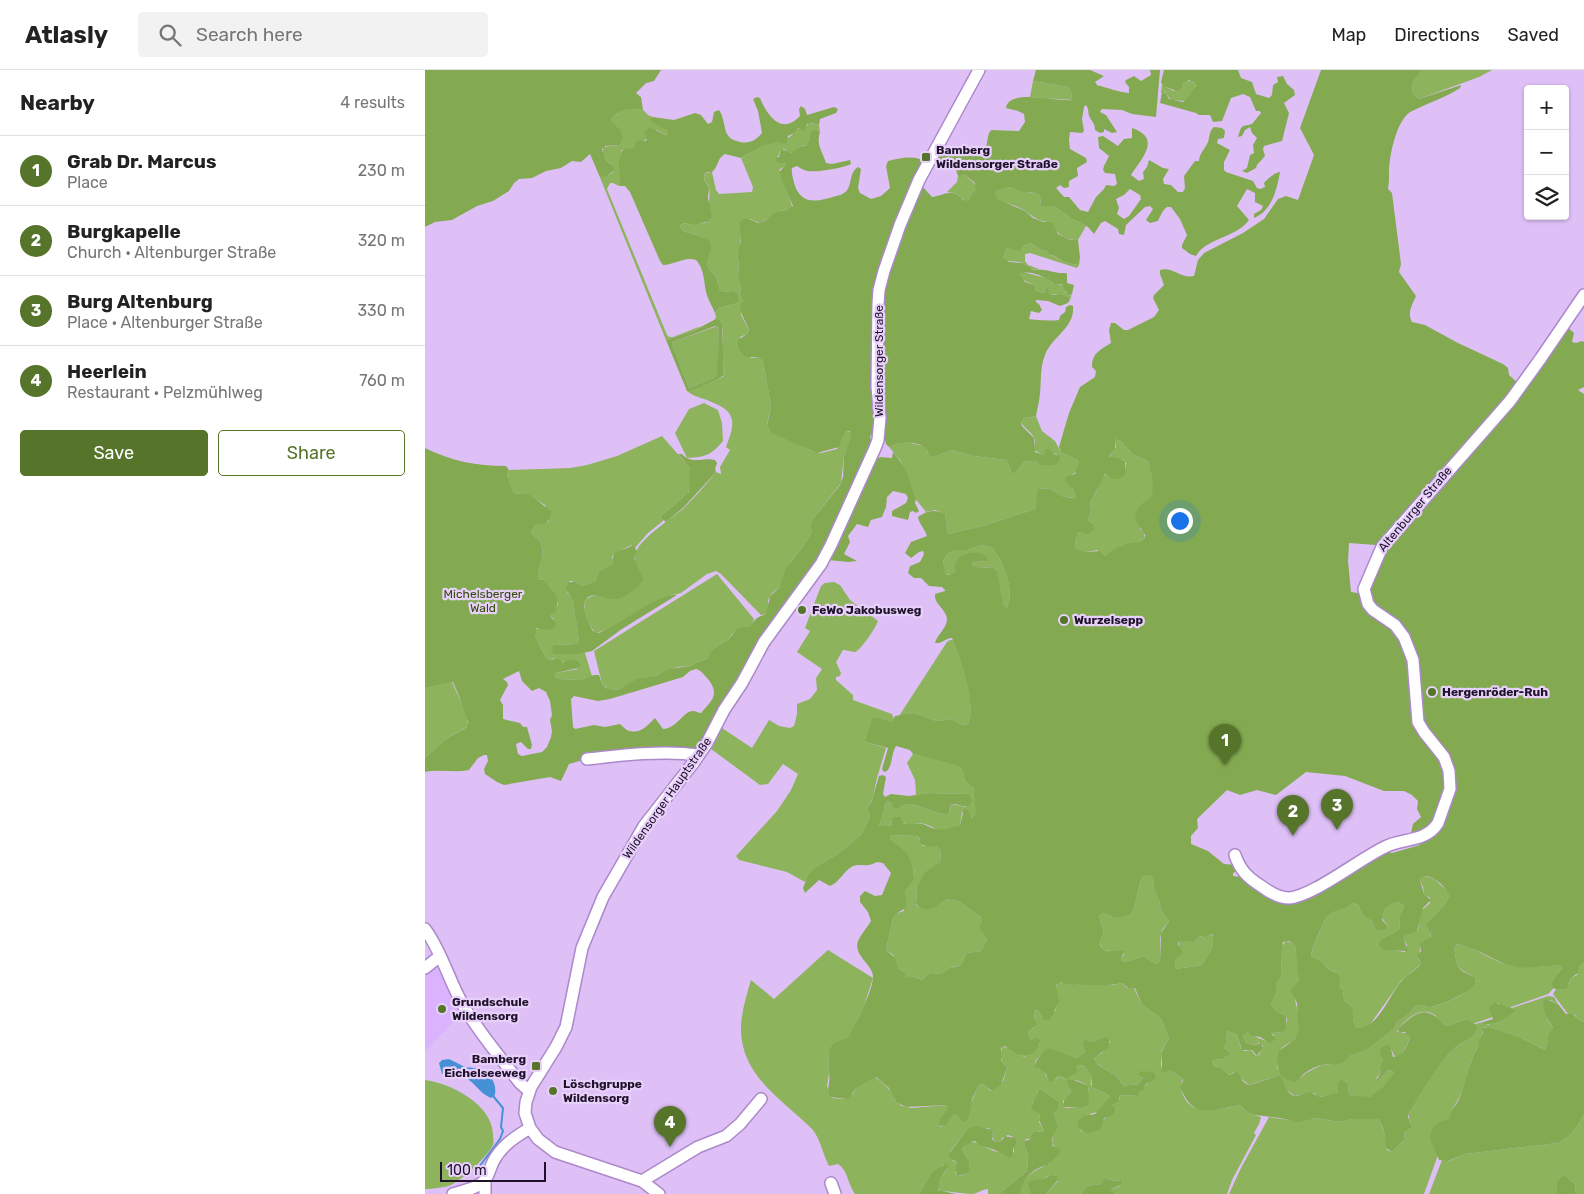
<!DOCTYPE html>
<meta charset="utf-8">
<style>
:root{--surface:#fff;--page:#f2f2f2;--text:#222;--muted:#767676;--line:#e0e0e0;--accent:#56752b}
body{margin:0;font-family:Rubik,sans-serif;background:var(--page);color:var(--text)}
.controls{position:absolute;right:15px;top:15px;display:grid;overflow:hidden;border-radius:5px;box-shadow:0 1px 4px #0004}
.controls button{width:45px;height:45px;display:grid;place-items:center;padding:0;border:0;border-bottom:1px solid var(--line);background:var(--surface);color:var(--text);font:25px sans-serif}
.scale{position:absolute;left:15px;bottom:12px;width:106px;box-sizing:border-box;padding-left:5px;border:2px solid #21122b;border-top:0;font-size:14px;line-height:18px;white-space:nowrap;color:#21122b;-webkit-text-stroke:4px #e7d1fb;paint-order:stroke}
.you{position:absolute;left:754px;top:450px;width:18px;height:18px;margin:-12px;border:4px solid #fff;border-radius:50%;background:#1a73e8;box-shadow:0 0 0 8px #1a73e833}
.badge{display:grid;place-items:center;width:32px;height:32px;border-radius:50%;background:var(--accent);color:#fff;font-size:16px;font-weight:700}
.pin{position:absolute;translate:-50% -41px;filter:drop-shadow(0 1px 2px #0008)}
.pin::after{content:'';position:absolute;top:26px;width:18px;height:15px;background:inherit;clip-path:polygon(0 0,100% 0,50% 100%)}
.list{margin:0;padding:0;list-style:none}
h2{display:flex;justify-content:space-between;align-items:center;height:65px;margin:0;padding:0 20px;font-size:21px}
h2 small{font-size:16px;font-weight:400;color:var(--muted)}
.list li{display:grid;grid-template-columns:32px 1fr auto;gap:15px;align-items:center;box-sizing:border-box;height:70px;padding:0 20px;border-top:1px solid var(--line)}
.list b{display:block;font-size:19px;white-space:nowrap}
.list p{margin:0;font-size:16px;white-space:nowrap;color:var(--muted)}
.list em{font-size:16px;font-style:normal;color:var(--muted)}
.actions{display:flex;gap:10px;padding:15px 20px}
.actions a{flex:1;padding:11px 0;border:1px solid var(--accent);border-radius:5px;text-align:center;font-size:18px;color:var(--accent)}
.actions .main{background:var(--accent);color:#fff}
.icon{flex:none;width:28px;height:28px;fill:none;stroke:currentColor;stroke-width:2;stroke-linecap:round;stroke-linejoin:round}
.map{position:relative;flex:none;width:1159px;height:1124px;overflow:hidden}
header{display:flex;align-items:center;gap:30px;box-sizing:border-box;height:70px;padding:0 25px;background:var(--surface);border-bottom:1px solid var(--line)}
header strong{font-size:24px}
nav{display:flex;gap:28px;margin-inline-start:auto;font-size:18px}
.search{width:350px;height:45px;background:var(--page);display:flex;align-items:center;gap:12px;box-sizing:border-box;padding:0 18px;border-radius:5px;color:var(--muted);font-size:19px}
main{display:flex}
aside{flex:1;background:var(--surface)}
.map>svg:first-child{display:block}
</style>
<header>
<strong>Atlasly</strong>
<div class="search"><svg class="icon" aria-label="search" viewBox="0 0 24 24"><circle cx="10" cy="10" r="6"/><path d="M15 15l6 6"/></svg>Search here</div>
<nav><a>Map</a><a>Directions</a><a>Saved</a></nav>
</header>
<main>
<aside>
<h2>Nearby<small>4 results</small></h2>
<ul class="list">
<li><span class="badge">1</span><div><b>Grab Dr. Marcus</b><p>Place</p></div><em>230 m</em></li>
<li><span class="badge">2</span><div><b>Burgkapelle</b><p>Church · Altenburger Straße</p></div><em>320 m</em></li>
<li><span class="badge">3</span><div><b>Burg Altenburg</b><p>Place · Altenburger Straße</p></div><em>330 m</em></li>
<li><span class="badge">4</span><div><b>Heerlein</b><p>Restaurant · Pelzmühlweg</p></div><em>760 m</em></li>
</ul>
<div class="actions"><a class="main">Save</a><a>Share</a></div>
</aside>
<div class="map">
<svg width="1159" height="1124" viewBox="0 0 1159 1124">
<rect width="100%" height="100%" fill="#dec0f7"/>
<!-- built -->
<path fill="#dbb2fd" d="M 7,896 L 16,900 L 37,943 L 0,981 L 0,903 Z"/>
<!-- green -->
<path fill="#8db35c" fill-rule="evenodd" d="M 997,0 L 1067,0 L 1054,7 L 994,29 L 987,22 L 988,12 Z
M 608,11 L 643,17 L 646,21 L 647,30 L 605,27 Z
M 761,11 L 766,11 L 771,14 L 770,18 L 760,31 L 746,30 L 740,22 L 736,23 L 737,15 L 749,21 Z
M 206,38 L 218,40 L 223,45 L 228,47 L 226,48 L 242,60 L 244,63 L 240,65 L 232,60 L 220,65 L 222,69 L 210,75 L 208,79 L 197,80 C 192,92 197,103 194,116 L 188,113 L 185,113 L 182,119 L 242,265 L 244,267 L 248,267 L 276,256 L 268,261 L 241,270 L 174,105 L 184,105 L 188,102 L 186,94 L 178,87 L 178,77 L 194,75 L 197,64 L 184,50 L 196,41 Z
M 384,53 L 394,55 L 395,62 L 392,60 L 385,68 L 384,74 L 373,78 L 368,83 L 363,82 L 359,79 L 355,81 L 354,85 L 352,87 L 361,95 L 361,96 L 355,99 L 354,102 C 356,111 368,132 367,138 L 356,141 L 335,153 L 325,149 L 314,153 L 316,166 L 315,175 L 312,183 L 314,196 L 313,203 L 316,216 L 315,225 L 318,231 L 316,245 L 324,260 L 322,264 L 315,267 L 326,288 L 335,287 L 338,291 L 346,336 L 342,355 L 343,359 L 387,381 L 396,383 L 412,379 L 419,363 L 421,361 L 427,362 L 427,367 L 419,386 L 416,413 L 388,449 L 387,461 L 382,471 L 364,494 L 354,518 L 347,523 L 343,530 L 343,539 L 341,544 L 336,545 L 296,504 L 291,501 L 282,504 L 256,523 L 240,527 L 184,559 L 171,563 C 163,556 157,538 161,529 L 169,525 L 189,529 L 216,514 C 221,503 207,496 210,485 C 213,469 248,448 260,437 C 271,426 281,414 291,402 L 296,404 L 295,397 L 305,380 L 301,377 C 313,347 309,340 279,329 C 273,327 266,325 261,320 C 266,321 293,310 299,306 C 300,298 298,293 298,285 C 297,274 299,262 296,251 L 289,250 L 291,247 L 290,243 L 294,238 L 313,233 L 308,221 L 300,222 L 295,220 L 291,206 L 284,199 L 282,193 L 286,181 L 280,168 L 258,161 L 255,156 L 259,153 C 267,156 272,153 280,153 C 282,144 286,126 284,118 C 282,111 277,110 280,103 L 287,102 L 291,120 L 294,124 L 327,122 L 328,117 L 316,88 C 323,85 327,80 333,77 C 346,71 364,74 371,59 L 381,57 Z
M 536,104 L 539,104 L 551,115 L 551,119 L 547,123 L 543,131 L 540,131 L 530,123 L 522,122 L 532,112 L 533,106 Z
M 586,117 L 605,123 L 611,123 L 615,126 L 616,136 L 629,136 L 647,149 L 661,156 L 653,170 C 639,171 632,163 625,152 C 610,152 606,143 593,137 C 586,134 578,132 571,128 L 570,125 L 572,121 Z
M 606,173 L 616,180 L 622,181 L 624,185 C 632,186 634,190 640,192 C 645,194 649,194 654,195 L 652,198 L 605,183 L 600,184 L 600,191 L 603,195 L 614,199 C 606,201 602,195 595,192 C 589,191 584,192 578,190 L 578,188 L 582,178 L 596,180 L 600,175 Z
M 598,202 L 621,208 L 629,214 L 639,215 L 641,223 L 645,226 L 647,224 L 645,230 L 644,229 L 631,224 L 625,225 L 623,219 L 621,218 L 619,223 L 611,221 L 610,215 C 603,212 598,212 595,204 Z
M 292,256 L 294,260 L 293,304 L 289,308 L 264,318 L 247,274 L 248,272 Z
M 279,333 L 293,340 L 297,353 L 298,371 C 286,385 281,387 262,388 L 250,363 L 264,339 Z
M 611,346 L 617,361 L 630,371 L 636,382 L 652,390 L 654,393 L 652,401 L 647,405 L 647,418 L 651,427 C 638,428 634,426 625,419 L 614,418 L 610,439 L 561,455 L 523,464 L 520,444 L 510,440 L 501,442 L 489,427 L 485,411 L 475,390 L 464,377 C 473,370 490,373 500,377 L 503,382 L 509,387 L 527,380 L 548,386 L 581,390 L 586,401 L 591,402 L 600,391 L 612,392 L 614,395 L 618,395 L 633,385 L 621,380 L 621,384 L 618,385 L 609,380 C 609,377 610,374 610,371 C 609,363 599,359 596,352 L 599,348 Z
M 237,366 L 265,398 L 265,421 L 235,447 L 239,450 L 223,463 L 209,479 L 207,475 L 193,481 L 187,487 L 189,494 L 174,501 L 170,511 L 157,516 L 150,511 L 145,511 L 142,522 L 148,530 L 154,571 L 151,574 L 129,575 L 135,584 L 160,583 L 167,606 L 156,610 L 132,609 L 130,605 L 131,603 L 153,599 L 142,591 L 136,593 L 129,588 L 126,590 L 121,588 L 110,566 L 110,559 L 116,558 L 129,549 L 125,546 C 143,528 126,526 119,510 L 113,509 C 112,495 122,485 115,472 C 113,468 108,466 106,463 L 110,455 L 123,452 L 125,449 L 120,435 L 99,423 L 89,424 L 82,407 L 84,400 L 145,398 L 162,395 L 192,386 Z
M 691,369 L 697,372 L 707,384 L 723,391 C 727,399 730,417 727,425 C 726,429 721,431 718,434 L 715,459 L 719,463 L 719,469 L 711,473 L 696,476 L 680,486 L 672,480 L 662,482 L 650,478 L 650,473 L 653,462 L 659,463 L 666,453 L 663,450 L 666,441 L 665,431 C 673,425 674,409 680,405 C 682,402 695,401 700,399 L 701,393 L 699,390 L 684,388 L 691,377 Z
M 556,475 L 566,477 C 577,488 592,524 581,538 L 579,538 L 575,526 L 572,501 L 569,498 L 550,497 L 547,495 L 548,492 L 562,491 L 531,491 L 529,503 L 527,505 L 521,504 L 518,491 L 522,484 L 530,480 L 542,480 Z
M 292,504 L 329,549 L 326,557 L 316,557 L 307,564 L 303,570 L 288,579 L 285,587 L 265,596 L 253,597 L 195,619 L 188,620 L 183,619 L 177,614 L 169,581 Z
M 409,512 L 415,515 L 425,530 L 453,551 C 451,557 437,579 430,582 C 428,582 421,580 418,580 L 411,592 L 416,603 L 415,606 L 411,607 L 411,610 L 428,625 L 428,630 L 467,644 L 469,649 L 468,652 L 461,651 L 440,672 L 461,678 L 452,708 L 448,727 L 442,739 L 445,747 L 436,765 L 413,784 L 392,796 L 380,812 L 362,802 L 314,790 L 311,786 L 352,741 L 366,720 L 373,704 L 358,694 L 343,714 L 335,715 L 282,676 L 294,656 L 327,678 L 344,650 L 354,656 L 365,658 L 369,656 L 372,644 L 372,634 L 385,629 L 392,620 L 391,608 L 397,599 L 372,582 L 385,561 L 380,558 L 396,516 L 400,513 Z
M 525,570 L 528,570 C 536,591 552,632 543,654 L 538,655 L 526,649 L 512,651 L 489,643 L 474,646 L 522,572 Z
M 27,612 L 41,643 L 43,656 L 21,669 L 0,688 L 0,618 Z
M 488,684 L 530,693 L 536,698 L 541,712 L 549,719 L 551,725 L 551,744 L 549,748 L 537,742 L 535,755 C 530,757 520,761 515,760 C 509,759 505,755 499,754 C 491,752 482,758 476,751 L 467,750 L 464,757 L 454,756 L 459,741 L 460,732 L 462,731 L 466,733 L 470,738 L 474,738 C 483,728 506,743 518,744 L 525,741 L 526,734 L 541,737 L 544,724 L 503,723 L 491,725 L 490,710 L 482,693 Z
M 467,765 L 492,766 L 498,776 L 512,776 L 516,781 L 515,792 L 492,818 L 491,835 L 494,837 L 505,839 L 522,829 L 535,832 L 557,848 C 555,863 558,857 562,869 L 556,881 L 542,883 L 536,895 L 527,897 L 516,904 L 505,903 L 497,910 L 487,906 L 479,909 L 480,903 L 473,898 L 468,885 L 461,880 L 468,848 L 472,843 L 479,841 L 480,822 L 489,810 C 489,787 481,782 465,769 L 465,766 Z
M 720,805 L 725,805 L 728,809 L 729,820 L 734,830 L 736,840 L 744,851 L 737,860 L 735,869 L 735,890 L 731,894 L 720,887 L 717,887 L 699,892 L 696,890 L 699,884 L 679,880 L 674,874 L 679,862 L 674,846 L 678,843 L 690,848 L 708,841 L 716,809 Z
M 1000,806 L 1009,809 L 1023,821 L 1024,826 L 1021,833 L 1002,853 L 1002,858 L 1005,861 L 1006,866 L 1003,870 L 997,872 L 993,888 L 996,894 L 976,911 L 946,953 L 940,958 L 933,958 C 927,954 928,945 928,938 L 919,930 L 918,920 L 914,916 L 910,902 L 902,898 L 896,891 L 886,886 C 887,880 898,850 903,846 C 910,840 921,838 928,833 L 933,835 L 939,847 L 947,851 L 951,860 L 954,861 L 960,860 L 963,856 L 956,847 C 960,838 963,833 973,832 L 979,836 L 974,847 L 975,858 L 970,862 L 956,869 L 956,878 L 980,882 L 982,875 L 979,870 L 980,866 L 993,860 L 996,841 L 1005,833 L 1005,828 L 999,824 L 998,817 L 995,811 L 996,808 Z
M 785,864 L 788,866 L 788,876 L 777,895 L 751,899 L 750,890 L 754,886 L 754,870 L 769,872 L 775,866 L 779,868 Z
M 861,871 L 870,874 C 871,886 874,898 874,909 C 874,915 870,919 870,925 C 869,935 879,952 874,963 C 867,978 851,970 852,998 C 857,1004 863,1012 872,1011 L 881,1003 L 896,995 L 918,993 L 925,986 L 940,981 L 969,959 L 972,952 L 984,944 L 990,936 C 996,934 1000,938 1006,937 C 1017,935 1044,923 1051,914 L 1050,907 C 1030,897 1033,899 1029,878 L 1032,874 C 1049,876 1063,889 1080,894 C 1098,900 1117,896 1135,895 L 1137,899 L 1128,909 L 1128,919 L 1123,924 L 1086,937 L 1076,936 L 1073,933 L 1066,942 L 1068,947 L 1047,954 L 1042,949 L 1022,956 C 1017,954 1014,949 1010,945 C 995,935 980,950 972,961 L 974,963 L 982,963 L 985,967 C 982,975 979,985 970,987 L 966,979 L 957,986 L 958,990 L 954,997 L 956,1002 L 951,1009 L 954,1010 L 963,1000 L 969,1002 C 967,1009 951,1026 944,1027 C 938,1028 929,1025 924,1025 L 923,1014 L 918,1010 L 913,1012 L 913,1022 L 912,1024 L 893,1027 L 889,1023 L 870,1026 L 862,1020 L 855,1005 L 824,1015 L 808,1002 L 806,1005 C 802,1003 789,996 787,992 L 789,990 L 797,989 L 805,985 L 805,983 L 799,978 L 802,971 L 801,966 L 803,961 L 812,965 L 816,978 L 819,981 L 826,980 L 831,986 L 834,985 L 838,975 L 834,973 L 829,975 L 821,973 L 818,966 L 823,962 C 828,966 841,972 848,972 L 849,965 L 846,963 L 858,962 L 862,951 L 861,946 L 851,941 L 846,935 L 851,924 L 851,915 L 856,907 L 857,876 Z
M 403,880 L 448,908 L 439,936 L 423,969 L 408,973 L 403,987 L 404,1004 L 402,1016 L 407,1028 L 419,1029 L 428,1024 L 430,1019 L 450,1007 C 459,1014 467,1019 470,1031 L 477,1036 L 486,1038 L 523,1035 L 524,1037 L 514,1052 L 515,1057 L 523,1052 L 529,1044 L 532,1045 L 536,1051 L 544,1046 L 544,1037 L 554,1015 L 557,1014 L 566,1021 L 578,1011 L 582,998 C 576,991 573,985 578,977 C 596,977 594,1000 615,974 L 606,970 L 603,963 L 604,961 L 610,957 L 609,941 L 613,940 L 619,951 L 627,948 L 627,943 L 631,940 L 632,926 L 630,918 L 633,913 L 639,912 L 647,915 L 662,914 L 688,915 L 697,913 L 702,918 L 709,918 L 717,935 L 733,946 L 736,949 L 744,968 L 736,982 L 736,999 L 744,1000 L 757,1008 C 758,1012 755,1014 756,1019 C 764,1050 793,1039 815,1035 L 823,1043 L 836,1047 L 834,1054 L 829,1063 L 831,1065 L 807,1110 L 802,1124 L 691,1124 L 687,1122 L 686,1119 L 695,1116 L 694,1110 L 689,1111 L 682,1108 L 676,1114 L 662,1116 L 656,1124 L 621,1124 L 633,1111 L 625,1105 L 604,1117 L 606,1120 L 606,1124 L 596,1124 C 595,1108 611,1099 624,1094 L 630,1077 L 627,1073 L 628,1064 L 633,1056 L 629,1043 L 633,1036 L 633,1031 L 618,1021 L 613,1021 L 611,1028 L 607,1033 L 615,1044 L 614,1052 L 619,1061 L 617,1062 L 613,1061 L 609,1062 L 606,1069 L 601,1069 L 599,1075 L 603,1084 L 602,1101 L 574,1124 L 563,1124 L 563,1119 C 558,1119 553,1123 548,1124 C 537,1124 525,1121 515,1121 L 513,1118 L 515,1109 L 522,1099 L 518,1095 L 515,1099 L 506,1103 L 494,1124 L 430,1124 C 423,1115 423,1100 413,1094 L 404,1096 L 403,1094 C 398,1084 395,1068 387,1059 C 356,1028 314,1005 316,955 C 317,940 322,924 326,910 L 349,929 ZM 681,966 L 685,972 L 677,983 L 669,987 L 671,993 L 690,1005 L 700,1017 L 704,1014 L 713,1015 L 717,1010 L 718,1001 L 721,1002 L 726,1012 C 719,1014 719,1020 713,1023 L 713,1026 L 695,1025 L 695,1029 L 688,1034 L 681,1047 L 668,1062 L 659,1062 L 655,1060 L 665,1044 L 672,1042 L 685,1026 L 669,1018 L 666,1015 L 667,1007 L 659,995 L 651,996 L 640,1009 L 634,1006 L 631,1009 L 623,1010 C 620,1002 617,998 609,996 L 611,990 L 622,979 L 651,988 L 660,982 L 657,973 L 659,969 L 661,968 L 664,972 L 667,972 ZM 651,1010 L 662,1015 L 664,1018 L 662,1022 L 663,1036 L 656,1038 L 640,1038 L 638,1031 L 646,1022 L 642,1014 ZM 563,1058 L 568,1061 L 567,1067 L 570,1072 L 576,1071 L 577,1068 L 583,1065 L 588,1067 L 589,1082 L 583,1087 L 580,1083 L 569,1081 L 547,1071 L 545,1075 L 539,1076 L 537,1079 L 544,1091 L 545,1100 L 539,1105 L 532,1106 L 530,1102 L 532,1092 L 528,1091 L 525,1082 L 542,1059 Z
M 1159,893 L 1159,952 L 1153,949 L 1149,944 L 1143,944 L 1128,924 L 1131,919 L 1135,920 L 1144,914 L 1146,908 L 1152,905 L 1155,896 Z
M 1123,926 L 1129,927 L 1133,934 L 1125,930 L 1117,932 L 1122,949 L 1128,957 L 1123,964 L 1123,972 L 1120,980 L 1092,966 L 1060,957 L 1057,962 L 1058,964 C 1053,972 1054,975 1050,982 C 1043,995 1042,1010 1036,1024 C 1032,1033 1026,1038 1024,1048 C 1000,1063 1004,1059 1013,1085 L 999,1124 L 804,1124 L 816,1098 L 844,1047 L 871,1051 L 891,1048 L 914,1052 L 928,1049 L 953,1049 C 961,1059 959,1069 962,1080 L 967,1082 L 979,1070 L 980,1061 L 986,1054 L 984,1049 L 984,1043 C 998,1023 1007,999 1026,982 C 1033,974 1052,966 1053,956 L 1050,954 L 1058,952 L 1063,955 L 1090,942 L 1087,938 Z
M 0,1010 C 25,1013 67,1034 68,1064 C 68,1067 69,1073 68,1075 C 62,1087 37,1110 26,1115 C 19,1118 10,1118 3,1119 L 0,1119 Z
M 1159,1044 L 1159,1124 L 1151,1124 L 1150,1114 L 1138,1104 L 1132,1112 L 1132,1124 L 1004,1124 L 1017,1090 L 1024,1091 L 1040,1084 L 1133,1073 L 1144,1066 L 1153,1055 Z"/>
<!-- forest -->
<path fill="#83aa50" fill-rule="evenodd" d="M 0,0 L 236,0 L 229,11 L 221,13 L 211,23 L 216,27 L 218,40 C 203,37 196,39 185,50 L 196,61 L 198,68 L 194,75 L 180,76 L 177,79 L 180,89 L 189,97 C 189,103 182,106 177,107 L 174,105 L 165,84 L 156,92 L 147,91 L 136,98 L 121,101 L 107,108 L 94,109 L 89,113 L 84,121 L 68,131 L 52,136 L 27,150 L 10,152 L 0,157 Z
M 611,0 L 665,0 L 679,6 L 670,12 L 672,15 C 684,18 692,22 704,23 L 704,17 L 700,12 L 701,10 L 709,6 L 716,11 L 726,5 L 725,0 L 735,0 L 731,47 L 707,44 L 697,40 L 677,39 L 675,42 L 681,45 L 692,62 L 687,63 L 679,59 L 679,62 L 675,63 L 670,60 C 670,53 667,52 664,46 C 663,42 664,39 661,35 L 659,37 L 657,49 L 659,61 L 657,63 L 645,62 L 644,70 L 645,79 L 661,88 L 662,92 L 652,98 L 653,106 L 644,111 L 644,117 L 639,118 L 635,115 L 631,118 L 639,127 L 644,127 L 655,140 L 663,142 L 671,127 L 679,119 L 681,115 L 689,116 L 692,114 L 690,104 L 680,103 L 678,100 L 679,96 L 684,86 L 674,78 L 673,67 L 678,66 L 693,76 L 699,69 L 707,68 L 707,58 C 737,68 717,88 706,105 L 714,111 L 719,109 L 718,102 L 722,97 L 724,90 L 738,98 L 744,99 L 738,109 L 739,114 L 746,115 L 753,122 L 758,122 L 760,118 L 759,106 L 770,91 L 774,91 C 774,84 780,79 783,72 C 785,66 784,61 789,57 L 797,58 L 800,61 L 799,68 L 793,69 L 792,73 L 805,80 L 799,92 L 799,100 L 801,102 L 828,111 L 832,118 L 835,119 L 840,117 L 839,113 C 842,109 851,102 855,102 C 852,119 847,141 829,148 L 829,144 L 836,140 L 838,136 L 830,132 L 830,123 L 822,119 L 812,136 L 824,150 C 812,167 780,169 771,186 L 765,184 L 757,178 L 757,175 L 762,165 L 755,149 L 746,137 L 742,137 C 737,141 736,145 733,151 L 725,153 L 721,150 L 728,139 L 725,136 L 720,137 L 701,155 L 699,165 L 694,164 L 693,159 L 680,151 L 676,153 L 669,164 L 663,157 L 647,149 L 629,136 L 616,136 L 615,126 L 611,123 L 598,122 L 586,117 L 572,121 L 570,125 L 573,129 L 600,141 L 608,148 L 618,152 L 627,152 L 633,164 L 645,170 L 653,170 L 655,187 L 654,195 C 649,194 645,194 640,192 C 634,190 631,185 624,185 L 622,181 L 616,180 L 606,173 L 600,175 L 595,181 L 582,178 L 578,188 L 584,192 L 597,193 L 609,200 C 620,198 629,204 641,203 L 642,204 L 642,213 L 649,215 L 647,224 L 643,226 L 637,214 L 630,215 C 623,208 605,199 595,204 L 600,212 L 610,215 L 611,221 L 619,223 L 621,218 L 623,218 L 625,225 C 632,224 641,224 645,230 L 643,233 L 635,236 L 623,231 L 611,230 L 611,232 L 614,234 L 617,240 L 614,243 L 606,241 L 604,249 C 608,250 630,251 634,250 L 635,246 L 640,242 L 641,237 L 645,235 L 648,236 C 650,258 627,266 620,285 C 614,299 617,316 614,331 C 613,336 612,341 611,346 L 599,348 L 596,352 L 597,356 L 609,368 L 610,382 L 619,385 L 621,379 L 625,379 L 629,384 L 635,386 C 635,398 622,395 614,395 L 612,392 L 600,391 L 591,402 L 587,403 L 581,390 L 548,386 L 527,380 L 509,387 L 506,386 C 504,384 502,379 499,377 C 491,371 471,372 464,377 L 461,374 L 457,357 L 445,366 L 450,389 L 456,387 L 467,388 L 468,382 C 476,391 483,403 486,414 C 488,420 488,424 491,429 L 490,433 L 494,441 L 491,443 L 488,441 L 485,442 L 483,450 L 467,446 L 467,441 L 481,433 L 483,428 L 481,424 L 468,421 L 462,427 L 461,437 L 457,447 L 446,450 L 443,457 L 432,454 L 423,466 L 425,472 L 419,484 L 432,491 L 424,492 L 403,490 L 342,557 L 272,680 L 158,690 L 144,694 L 136,711 L 125,707 L 79,715 L 72,712 L 60,704 L 59,699 L 63,691 L 62,685 L 59,685 L 53,688 L 44,700 C 29,703 15,699 0,702 L 0,688 L 21,669 L 42,657 L 43,652 L 34,626 L 28,612 L 0,618 L 0,378 C 26,391 52,396 81,396 L 84,400 L 82,406 L 89,424 L 99,423 L 105,425 L 126,441 L 125,449 L 121,453 L 110,455 L 106,463 C 108,466 113,468 115,472 C 122,486 112,495 113,509 L 119,510 C 123,518 130,521 133,530 L 131,541 L 125,546 C 128,550 133,552 129,558 L 124,560 L 111,558 L 110,566 L 121,588 L 126,590 L 132,588 L 138,593 C 143,589 147,589 153,591 L 156,596 L 153,598 L 131,603 L 130,605 L 132,609 L 156,610 L 169,605 L 174,605 L 177,614 L 181,618 L 188,620 L 195,619 L 212,609 L 230,606 L 245,599 L 265,596 L 283,588 L 288,579 L 303,570 L 311,560 L 316,557 L 325,557 C 330,548 333,547 341,544 L 345,526 L 354,518 L 361,498 L 382,471 L 387,461 L 386,455 L 388,449 L 415,415 L 418,407 L 419,386 L 427,365 L 425,361 L 421,361 L 417,368 L 414,377 L 392,383 L 347,363 L 342,357 L 346,336 L 338,291 L 334,287 L 320,287 L 313,278 L 313,270 L 322,264 L 324,260 C 321,250 311,240 318,231 L 315,225 L 316,216 L 313,206 L 314,196 L 312,183 L 316,171 L 314,153 C 320,146 326,150 333,153 C 340,152 343,148 348,144 C 355,140 363,141 368,136 L 356,109 L 354,102 L 361,95 L 359,93 L 353,93 L 350,88 L 354,87 L 356,79 L 367,83 C 379,70 383,84 386,62 L 392,60 L 395,62 C 391,75 397,80 401,93 L 407,94 L 425,90 L 426,94 C 419,98 386,104 379,100 C 376,99 374,97 372,96 L 367,98 C 366,103 368,108 369,113 C 376,137 394,131 411,126 C 414,125 416,125 419,123 C 428,118 423,103 433,97 L 436,99 L 433,118 L 435,123 L 446,129 L 456,126 L 465,118 L 461,96 L 463,91 C 473,89 491,84 499,92 L 497,116 L 507,127 C 521,125 527,117 538,130 L 543,131 L 547,123 L 551,119 L 550,113 L 539,104 L 533,106 L 531,100 L 511,89 L 516,79 C 531,80 548,95 560,78 C 564,72 561,66 566,60 L 594,61 L 600,52 L 599,44 L 593,41 L 581,38 C 583,18 632,32 647,30 L 646,21 L 643,17 L 608,11 ZM 705,119 L 715,125 L 716,129 L 704,146 L 699,149 L 692,144 L 694,138 L 691,129 L 699,125 ZM 271,599 C 276,600 279,605 283,609 C 295,625 287,630 276,643 C 273,643 271,641 268,641 C 258,641 253,658 238,659 L 230,648 C 224,654 216,664 205,661 C 201,661 198,656 195,654 L 180,657 L 169,655 L 150,659 L 148,657 L 146,629 L 149,626 L 173,631 L 185,629 L 258,607 L 265,601 ZM 94,601 L 97,611 L 107,621 L 114,618 L 121,622 L 125,631 L 127,645 L 125,650 L 127,661 L 126,667 L 122,677 L 117,682 L 97,686 L 93,684 L 91,674 L 96,672 L 103,679 L 106,679 L 107,675 L 102,657 L 98,657 L 95,653 L 78,649 L 78,635 L 75,630 L 83,615 L 82,612 L 78,609 Z
M 739,0 L 813,0 L 816,8 L 827,12 L 831,24 L 844,28 L 847,25 L 848,15 L 853,12 L 852,7 L 858,6 L 862,14 L 869,20 L 870,25 L 859,33 L 864,43 L 857,71 L 839,76 L 838,79 L 840,86 L 832,95 L 831,98 L 822,103 L 817,101 L 822,98 L 825,85 L 829,83 L 828,75 L 832,68 L 827,63 L 825,57 L 820,60 L 817,66 L 813,67 C 817,54 816,57 827,54 L 836,43 L 835,41 L 831,41 L 825,27 L 818,24 L 806,28 L 797,51 L 788,52 L 785,45 L 774,45 L 771,43 L 735,33 L 737,22 L 741,23 L 744,29 L 758,32 L 762,28 L 771,16 L 770,13 L 764,10 L 758,13 L 757,18 L 752,21 L 738,16 L 736,12 Z
M 896,0 L 997,0 L 988,12 L 987,22 L 994,29 L 1036,15 L 1035,18 C 1020,28 1003,33 987,41 C 971,49 964,87 964,104 C 964,109 964,113 963,119 L 967,123 L 976,194 L 974,202 L 991,226 C 987,235 982,243 987,252 L 1000,255 L 1033,273 L 1078,294 L 1083,298 L 1084,305 L 1093,313 L 1140,255 L 1149,263 L 1147,272 L 1151,273 L 1157,271 L 1159,272 L 1159,317 L 1153,320 L 1159,324 L 1159,893 L 1155,896 L 1153,903 L 1146,908 L 1142,918 L 1133,920 L 1128,918 C 1125,909 1132,905 1137,899 L 1135,895 C 1117,896 1098,901 1080,894 C 1065,888 1047,876 1032,874 L 1029,878 C 1033,898 1030,899 1050,907 L 1051,914 C 1046,922 1016,935 1006,937 C 1001,938 996,934 990,936 L 984,944 L 972,952 L 969,959 L 940,981 L 925,986 C 916,999 909,992 896,995 C 894,995 880,1002 879,1004 C 875,1007 875,1010 870,1012 C 853,1009 849,995 854,981 L 870,969 L 874,961 L 872,933 L 866,920 L 874,911 L 870,875 L 864,871 L 858,872 L 857,878 L 856,907 L 851,915 L 851,924 L 846,935 L 851,941 L 861,946 L 861,959 L 858,962 L 846,963 L 851,969 L 849,971 L 845,973 L 835,967 L 827,966 L 823,962 L 818,966 L 821,973 L 829,975 L 837,973 L 837,979 L 832,986 L 827,980 L 817,980 L 812,965 L 803,961 L 801,966 L 802,971 L 799,978 L 805,983 L 805,985 L 797,989 L 789,990 L 787,992 L 790,996 L 795,998 L 805,1005 L 810,1002 L 813,1003 C 816,1008 818,1014 825,1015 L 855,1005 C 860,1011 861,1027 873,1026 C 877,1025 880,1023 885,1022 L 895,1027 L 913,1023 L 913,1012 L 917,1009 L 923,1014 L 924,1025 L 945,1027 L 958,1017 L 969,1003 L 967,1001 L 963,1000 L 954,1010 L 951,1011 L 956,1002 L 954,997 L 958,990 L 955,983 L 955,979 L 959,976 L 963,975 L 966,979 L 968,987 C 979,986 982,976 985,967 L 980,962 L 974,963 L 973,959 C 983,950 995,935 1010,946 C 1015,949 1017,954 1022,956 L 1042,949 L 1053,956 C 1052,967 1036,972 1029,979 C 1009,997 999,1021 984,1043 L 983,1047 L 987,1057 L 980,1061 L 979,1070 L 967,1082 L 961,1078 C 959,1068 961,1058 953,1049 L 928,1049 L 914,1052 L 891,1048 L 873,1052 L 855,1048 L 830,1045 L 823,1043 L 815,1035 C 786,1040 769,1051 755,1017 L 758,1011 L 757,1008 L 744,1000 L 739,1003 L 736,1000 L 737,994 L 736,983 L 744,968 L 736,949 L 733,946 L 717,935 L 710,918 L 703,918 L 697,913 C 681,917 664,914 648,915 C 644,915 641,913 636,912 L 631,915 L 634,931 L 626,949 L 619,951 L 613,940 L 609,941 L 609,947 L 612,955 L 604,961 L 603,963 L 606,970 L 612,968 L 615,970 C 615,979 605,989 595,985 C 590,984 585,979 580,976 L 576,978 L 576,990 L 582,998 L 576,1014 L 567,1021 L 557,1014 L 554,1015 L 547,1029 L 544,1046 L 541,1051 L 536,1051 L 532,1045 L 529,1044 L 521,1055 L 514,1056 L 514,1051 L 523,1038 L 523,1035 L 481,1037 L 471,1032 L 464,1018 L 451,1007 L 430,1019 L 426,1026 L 422,1029 L 405,1027 C 401,1017 406,1012 404,1002 C 403,991 402,984 408,973 L 423,968 C 430,954 448,922 448,906 C 447,894 428,885 433,871 C 436,864 442,858 446,851 L 443,842 L 435,832 L 435,826 L 440,821 L 450,826 L 457,825 L 466,803 L 458,793 L 452,792 C 442,798 437,793 428,796 C 418,801 415,812 405,816 L 394,810 L 380,823 L 378,818 L 383,806 L 392,796 L 413,784 L 436,765 L 445,747 L 442,739 L 447,730 L 454,706 L 458,705 L 461,707 L 458,724 L 460,727 L 466,724 L 484,726 L 503,723 L 544,724 L 547,730 C 543,742 535,733 526,734 L 524,743 L 518,744 C 506,743 484,728 474,738 L 469,738 L 466,733 L 462,731 L 460,733 L 459,741 L 454,756 L 465,756 L 468,747 L 475,747 L 479,754 L 498,754 L 507,758 L 518,760 L 535,755 L 539,739 L 543,740 L 547,748 L 551,744 L 549,719 L 541,712 L 536,698 L 532,695 L 488,684 L 485,680 L 471,676 C 466,684 468,694 462,701 L 459,702 L 457,699 L 463,678 L 440,672 L 448,647 L 467,652 L 470,646 L 489,643 L 512,651 L 526,649 L 538,655 L 543,654 C 552,633 535,588 527,568 C 521,568 517,574 510,573 C 512,565 521,559 522,550 C 522,539 509,535 510,524 L 520,521 L 520,520 L 517,517 L 504,516 L 496,508 L 489,508 L 483,503 L 485,496 L 495,492 L 499,484 L 498,481 L 494,482 L 486,488 L 480,483 L 486,472 L 502,466 C 500,459 494,454 493,447 C 502,440 510,439 520,444 L 523,464 L 561,455 L 610,439 L 613,418 L 625,419 C 633,425 640,429 651,427 L 647,418 L 641,412 L 640,407 L 650,404 L 654,393 L 652,390 L 636,382 L 634,377 L 644,343 L 655,317 L 670,307 L 671,301 L 667,297 C 667,283 675,280 686,273 L 684,260 L 686,253 L 690,253 L 699,260 L 703,260 L 729,247 L 734,240 L 728,228 L 729,225 L 739,215 L 735,204 L 735,200 C 748,196 755,209 769,206 L 773,190 L 779,183 L 818,163 L 839,149 L 853,129 L 861,126 L 873,130 L 889,85 L 875,58 ZM 691,369 L 697,372 L 707,384 L 723,391 C 726,397 730,420 726,426 C 724,430 720,431 717,434 C 704,446 713,454 720,465 L 719,469 C 712,474 706,472 699,475 C 692,477 686,481 680,486 L 674,481 L 662,482 L 650,478 L 650,473 L 653,462 L 663,464 L 669,460 L 668,455 L 663,450 L 666,441 L 665,431 L 668,428 L 680,404 L 682,404 C 687,410 693,411 700,405 L 700,391 L 692,388 L 684,387 L 690,379 ZM 924,473 L 951,475 L 933,523 L 926,522 L 923,491 ZM 556,475 L 566,477 C 577,488 592,524 581,538 L 578,535 L 572,501 L 569,498 L 550,497 L 547,495 L 548,492 L 562,491 L 562,487 C 554,478 533,484 530,494 C 529,497 530,500 529,503 L 524,505 L 521,504 L 518,491 L 522,484 L 530,480 L 542,480 ZM 881,702 L 920,706 L 959,721 L 979,721 L 987,725 L 993,731 L 992,739 L 996,747 L 988,754 L 985,768 L 994,772 L 995,775 L 967,783 L 961,781 L 861,829 L 817,807 L 808,806 L 808,803 L 812,801 L 810,795 L 799,794 L 783,781 L 766,774 L 766,766 L 773,758 L 772,749 L 802,720 L 815,725 L 832,720 L 851,725 ZM 467,765 L 492,766 L 494,768 L 496,774 L 503,777 L 512,776 L 516,781 L 515,792 L 503,800 L 499,804 L 492,818 L 491,834 C 502,846 512,835 522,829 L 535,832 L 557,848 L 555,858 L 562,869 L 556,881 L 542,883 L 536,895 L 525,898 L 516,904 L 505,903 L 497,910 L 487,906 L 480,908 L 480,903 L 473,898 L 470,888 L 461,880 L 468,848 L 472,843 L 481,838 L 480,822 L 489,810 C 489,787 482,782 465,769 L 465,766 ZM 720,805 L 725,805 L 728,809 L 729,820 L 734,830 L 736,840 L 744,851 L 736,863 L 735,890 L 731,894 L 720,887 L 717,887 L 699,892 L 696,890 L 699,881 C 689,879 681,886 674,874 L 679,862 L 674,846 L 678,843 L 690,848 L 704,845 L 708,841 L 716,809 ZM 1000,806 C 1010,807 1022,817 1024,826 L 1021,833 L 1002,853 L 1002,858 C 1012,869 1002,868 995,873 L 996,881 L 992,885 L 996,894 C 990,901 981,905 975,913 C 965,925 952,959 933,958 C 927,954 928,945 928,938 L 919,930 L 918,920 L 914,916 L 915,908 L 913,904 L 902,898 L 896,891 L 886,886 C 887,879 898,850 903,846 C 910,840 921,839 928,833 L 933,835 L 939,847 L 947,851 L 951,860 L 954,861 L 960,860 L 963,856 L 957,850 C 957,839 963,834 973,832 L 979,836 L 974,847 L 975,858 L 970,862 L 956,869 L 954,876 L 959,880 L 983,881 L 979,870 L 980,866 L 992,861 L 998,838 L 1006,830 L 999,824 L 995,811 L 996,808 ZM 785,864 L 788,865 L 788,876 L 777,895 L 751,899 L 750,890 L 758,883 L 753,874 L 754,871 L 769,872 L 775,866 L 780,868 Z
M 332,27 L 335,28 C 342,45 356,66 375,46 L 374,39 L 376,36 L 380,39 L 382,45 L 409,37 L 413,39 L 411,43 L 395,49 L 394,55 L 386,53 L 382,54 L 380,61 L 373,58 L 369,63 L 363,66 L 361,74 L 353,72 L 336,76 L 316,88 L 300,84 C 292,88 294,96 287,102 L 282,102 L 279,104 L 279,109 L 284,118 L 283,128 L 287,147 C 281,154 268,156 259,153 L 255,156 L 258,161 L 280,168 L 285,172 L 286,181 L 282,193 L 284,199 L 291,206 L 295,220 L 300,222 L 308,221 L 313,225 L 313,233 L 294,238 L 290,243 C 288,238 285,233 283,228 C 278,215 281,201 271,190 C 260,186 249,195 238,195 L 235,191 L 205,122 L 200,116 L 194,116 C 197,104 189,88 200,78 L 208,79 L 211,72 L 214,70 L 220,71 L 222,70 L 219,62 L 224,58 L 229,59 L 240,65 L 243,64 L 242,60 L 227,52 L 226,48 L 228,47 L 249,50 L 270,43 L 276,45 L 283,54 L 287,52 L 289,42 L 294,40 C 303,53 295,68 315,72 C 325,74 331,70 337,63 L 333,41 L 328,29 Z
M 289,250 L 295,250 L 297,254 L 299,305 C 296,309 267,321 262,321 L 241,270 L 268,261 ZM 290,256 L 293,257 L 294,260 L 292,304 L 289,308 L 264,318 L 247,274 L 248,272 Z
M 253,384 L 257,384 C 266,395 279,387 290,390 L 292,393 L 290,399 L 291,402 L 259,437 L 241,452 L 235,447 L 265,421 L 264,411 L 265,398 Z
M 208,475 L 212,481 L 209,488 L 218,508 L 218,511 L 213,517 L 200,526 L 193,529 L 185,529 L 169,525 C 167,525 163,527 162,528 C 155,535 164,554 168,561 L 173,563 C 195,556 231,523 252,525 L 197,559 L 167,581 L 154,584 L 129,584 L 126,580 L 129,575 L 151,574 L 154,571 L 148,531 L 141,519 L 143,513 L 150,511 L 157,516 L 170,511 L 174,501 L 188,494 C 187,477 195,483 208,475 Z
M 1121,929 L 1133,934 L 1141,944 L 1148,944 L 1153,949 L 1159,952 L 1159,1044 L 1153,1055 L 1144,1066 L 1133,1073 L 1040,1084 L 1023,1091 L 1014,1090 C 1011,1080 999,1066 1010,1056 C 1014,1052 1019,1051 1024,1048 C 1026,1037 1031,1037 1035,1027 C 1041,1012 1043,996 1050,982 C 1055,975 1051,973 1058,964 L 1057,959 L 1062,957 L 1092,966 L 1120,980 L 1123,972 L 1123,964 L 1128,957 L 1121,947 L 1117,932 Z
M 1069,933 L 1085,937 L 1091,941 C 1083,947 1069,956 1058,954 L 1058,952 L 1068,949 L 1064,938 Z
M 681,966 L 684,969 L 684,977 L 669,988 L 672,994 L 690,1005 L 700,1017 L 704,1014 L 713,1015 L 718,1008 L 713,1004 L 716,1001 L 728,1002 L 731,1007 L 728,1011 L 721,1014 L 718,1020 L 713,1023 L 713,1026 L 695,1025 L 694,1031 L 687,1035 L 690,1039 L 689,1044 L 679,1048 L 676,1058 C 669,1064 659,1065 653,1057 L 654,1050 L 659,1046 L 670,1044 L 685,1026 L 667,1017 L 667,1007 L 659,995 L 651,996 L 652,1002 L 641,1009 L 634,1006 L 626,1012 L 623,1010 L 621,1004 L 614,998 L 610,998 L 609,996 C 612,989 616,984 621,979 L 626,979 L 651,988 L 660,982 L 657,973 L 659,969 L 661,968 L 664,972 L 667,972 Z
M 643,1010 L 649,1010 L 664,1016 C 661,1025 666,1030 663,1036 L 656,1038 L 639,1037 L 639,1030 L 646,1022 L 642,1014 Z
M 614,1020 L 618,1021 L 633,1031 L 633,1039 L 629,1043 L 633,1056 C 631,1063 624,1067 628,1076 L 635,1079 L 635,1082 C 631,1088 626,1090 623,1095 C 609,1097 596,1110 596,1124 L 574,1124 L 602,1101 L 603,1084 L 599,1075 L 600,1071 L 606,1069 L 606,1065 L 610,1061 L 617,1062 L 619,1061 L 614,1050 L 615,1044 L 608,1040 L 606,1036 Z
M 551,1056 L 568,1060 L 567,1069 L 570,1072 L 576,1071 L 580,1066 L 590,1068 L 592,1072 L 588,1079 L 588,1085 L 584,1088 C 581,1084 561,1076 555,1076 L 550,1071 L 547,1071 L 545,1075 L 539,1076 L 537,1079 L 544,1091 L 545,1100 L 541,1104 L 532,1106 L 530,1100 L 532,1092 L 526,1089 L 524,1084 L 542,1059 Z
M 521,1094 L 523,1097 L 515,1109 L 513,1120 L 531,1124 L 494,1124 L 506,1103 Z
M 1138,1104 L 1150,1114 L 1151,1124 L 1132,1124 L 1132,1112 Z
M 625,1105 L 632,1106 L 633,1110 L 621,1124 L 606,1124 L 603,1113 C 611,1107 618,1112 625,1105 Z
M 681,1108 L 689,1111 L 696,1110 L 696,1115 L 686,1119 L 687,1121 L 691,1124 L 656,1124 L 662,1116 L 676,1114 Z"/>
<!-- water -->
<path fill="#4691d6" d="M 24,989 L 40,997 L 58,999 C 66,1007 72,1013 70,1025 L 66,1028 C 56,1024 52,1016 44,1010 C 37,1004 26,1004 17,1004 L 14,993 L 17,990 Z"/>
<g fill="none" stroke-linecap="round" stroke-linejoin="round">
<!-- stream -->
<path stroke="#4691d6" stroke-width="2" d="M 54,1097 L 75,1069 L 78,1061 L 76,1057 L 78,1038 L 68,1026"/>
<defs>
<path id="minor" d="M 162,689 C 196,685 240,680 273,685
M 810,785 C 815,800 823,808 836,816 C 844,822 854,828 864,828 C 887,827 937,787 962,776 C 979,768 1001,772 1013,753 L 1025,719 L 1024,701 L 1019,687 L 999,662 L 993,652 L 988,590 L 979,567 L 970,555 L 948,540 L 943,534 L 939,519 L 957,477 L 1085,331 L 1116,288 L 1159,225
M 0,859 C 17,882 24,911 38,935 C 54,963 76,988 95,1013 L 104,1021
M 0,898 L 15,886
M 60,1111 L 60,1124
M 217,1111 L 273,1077 L 301,1066 L 315,1054 L 336,1029
M 406,1113 L 410,1124
M 28,1124 C 37,1121 54,1118 60,1110 C 64,1105 65,1098 68,1092 C 76,1076 90,1067 105,1058
M 234,1124 L 217,1111 L 130,1082 L 113,1069 L 105,1058 L 100,1043 L 101,1032 L 106,1017 L 131,977 L 141,957 L 157,878 L 178,827 L 219,756 L 269,692 L 282,673 L 299,640 L 317,613 L 339,572 L 396,494 L 406,475 L 450,378 L 453,370 L 455,348 L 452,317 L 453,234 L 454,220 L 459,201 L 475,155 L 494,110 L 554,0"/>
</defs>
<!-- minor casing -->
<use href="#minor" stroke="#ac89ca" stroke-width="14"/>
<!-- minor -->
<use href="#minor" stroke="#fff" stroke-width="11"/>
</g>
<!-- markers -->
<g fill="#56752b" stroke="#e7d1fb" stroke-width="2">
<rect x="496" y="82" width="10" height="10" rx="2.5"/>
<circle cx="377" cy="540" r="5"/>
<circle cx="639" cy="550" r="5"/>
<circle cx="1007" cy="622" r="5"/>
<circle cx="17" cy="939" r="5"/>
<rect x="106" y="991" width="10" height="10" rx="2.5"/>
<circle cx="128" cy="1021" r="5"/>
</g>
<g text-anchor="middle" stroke-width="4.5" stroke-linejoin="round" paint-order="stroke">
<!-- poi labels -->
<g font-size="12" font-weight="bold" fill="#21122b" stroke="#e7d1fb" text-anchor="start">
<text x="511" y="84">Bamberg<tspan x="511" dy="14">Wildensorger Straße</tspan></text>
<text x="387" y="544">FeWo Jakobusweg</text>
<text x="649" y="554">Wurzelsepp</text>
<text x="1017" y="626">Hergenröder-Ruh</text>
<text x="27" y="936">Grundschule<tspan x="27" dy="14">Wildensorg</tspan></text>
<text x="101" y="993" text-anchor="end">Bamberg<tspan x="101" dy="14">Eichelseeweg</tspan></text>
<text x="138" y="1018">Löschgruppe<tspan x="138" dy="14">Wildensorg</tspan></text>
</g>
<!-- street labels -->
<g font-size="12" fill="#21122b" stroke="#e7d1fb">
<text transform="translate(454 291) rotate(-90)" y="4">Wildensorger Straße</text>
<text transform="translate(990 439) rotate(-50)" y="4">Altenburger Straße</text>
<text transform="translate(242 728) rotate(-55)" y="4">Wildensorger Hauptstraße</text>
</g>
<!-- park labels -->
<g font-size="12" fill="#314a06" stroke="#e7d1fb">
<text x="58" y="528">Michelsberger<tspan x="58" dy="14">Wald</tspan></text>
</g>
</g>
</svg>
<div class="controls">
<button>+</button>
<button>−</button>
<button><svg class="icon" aria-label="layers" viewBox="0 0 24 24"><path d="M12 4l9 5-9 5-9-5zM3 14l9 5 9-5"/></svg></button>
</div>
<div class="scale">100 m</div>
<div class="you"></div>
<div class="pin badge" style="left:800px;top:695px">1</div>
<div class="pin badge" style="left:868px;top:766px">2</div>
<div class="pin badge" style="left:912px;top:760px">3</div>
<div class="pin badge" style="left:245px;top:1077px">4</div>
</div>
</main>
